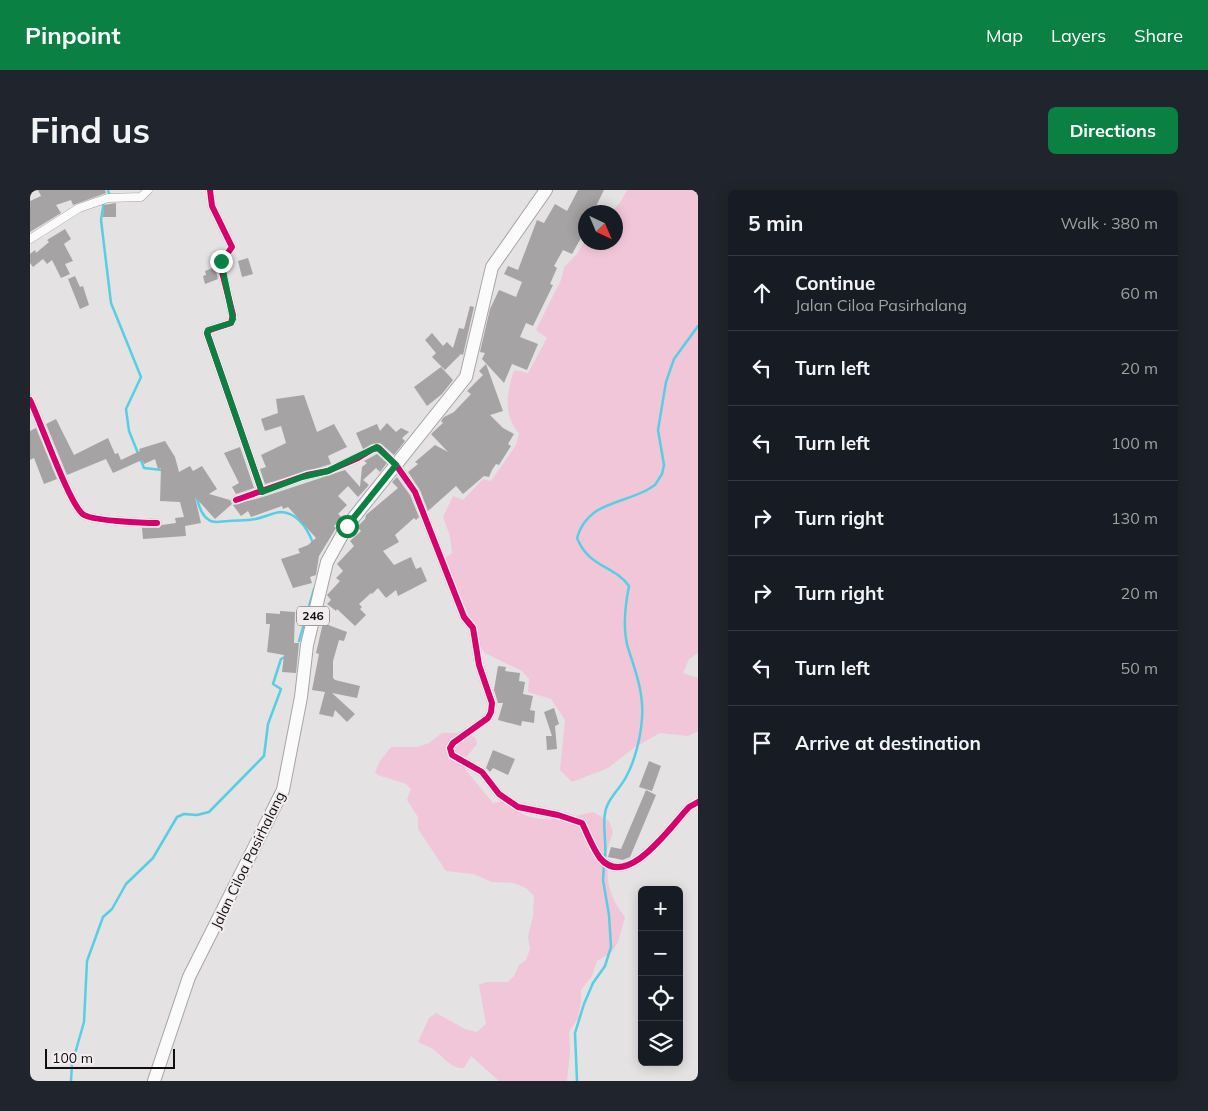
<!DOCTYPE html>
<meta charset="utf-8">
<style>
:root{--surface:#171b24;--page:#20242c;--text:#f1f3f6;--muted:#9ea1a6;--line:#363941;--accent:#0b8043}
body{margin:0;font-family:Mulish,sans-serif;background:var(--page);color:var(--text)}
.controls{position:absolute;right:15px;bottom:15px;display:grid;overflow:hidden;border-radius:8px;box-shadow:0 2px 12px #0003}
.controls button{width:45px;height:45px;display:grid;place-items:center;padding:0;border:0;border-bottom:1px solid var(--line);background:var(--surface);color:var(--text);font:25px sans-serif}
.compass{position:absolute;left:548px;top:15px;width:45px;height:45px;border-radius:50%;background:var(--surface);box-shadow:0 2px 12px #0003;rotate:136deg}
.scale{position:absolute;left:15px;bottom:12px;width:130px;box-sizing:border-box;padding-left:5px;border:2px solid #100e0f;border-top:0;font-size:14px;line-height:18px;white-space:nowrap;color:#100e0f;-webkit-text-stroke:4px #f2eef0;paint-order:stroke}
.stop{position:absolute;width:15px;height:15px;margin:-11px;border:4px solid #0b8043;border-radius:50%;background:#fff}
.stop.end{background:#0b8043;border-color:#fff;box-shadow:0 1px 5px #0008}
.list{margin:0;padding:0;list-style:none}
h2{display:flex;justify-content:space-between;align-items:center;height:65px;margin:0;padding:0 20px;font-size:21px}
h2 small{font-size:16px;font-weight:400;color:var(--muted)}
.list li{display:grid;grid-template-columns:32px 1fr auto;gap:15px;align-items:center;box-sizing:border-box;height:75px;padding:0 20px;border-top:1px solid var(--line)}
.list b{display:block;font-size:19px;white-space:nowrap}
.list p{margin:0;font-size:16px;white-space:nowrap;color:var(--muted)}
.list em{font-size:16px;font-style:normal;color:var(--muted)}
.icon{flex:none;width:28px;height:28px;fill:none;stroke:currentColor;stroke-width:2;stroke-linecap:round;stroke-linejoin:round}
.map{position:relative;flex:none;width:668px;height:891px;overflow:hidden;border-radius:8px}
header{display:flex;align-items:center;gap:30px;box-sizing:border-box;height:70px;padding:0 25px;background:var(--accent);color:#fff}
header strong{font-size:24px}
nav{display:flex;gap:28px;margin-inline-start:auto;font-size:18px}
.intro{display:flex;align-items:center;justify-content:space-between;box-sizing:border-box;height:120px;padding:0 30px}
h1{margin:0;font-size:35px}
.button{padding:12px 22px;border-radius:8px;background:var(--accent);color:#fff;font-size:18px;font-weight:700}
main{display:flex;gap:30px;padding:0 30px}
aside{flex:1;background:var(--surface);border-radius:8px;box-shadow:0 2px 12px #0003}
.map>svg:first-child{display:block}
</style>
<header>
<strong>Pinpoint</strong>
<nav><a>Map</a><a>Layers</a><a>Share</a></nav>
</header>
<div class="intro"><h1>Find us</h1><a class="button">Directions</a></div>
<main>
<div class="map">
<svg width="668" height="891" viewBox="0 0 668 891">
<rect width="100%" height="100%" fill="#e4e2e3"/>
<!-- green -->
<path fill="#f1c6d9" d="M 597,0 L 668,0 L 668,463 L 659,469 L 653,483 L 668,488 L 668,541 L 658,546 L 630,543 L 605,557 L 578,578 L 542,592 L 530,580 L 535,530 L 521,509 L 498,502 L 499,489 L 492,481 L 455,463 L 449,455 L 445,435 L 434,421 L 415,368 L 422,363 L 420,346 L 413,327 L 423,306 L 433,310 L 453,289 L 461,291 L 486,255 L 489,243 C 473,226 477,203 483,183 L 485,180 L 498,183 L 517,148 L 506,140 L 531,90 L 534,77 L 547,64 L 555,51 L 586,52 L 586,22 L 581,22 L 590,13 Z
M 412,543 L 427,543 L 445,547 L 447,554 L 433,571 L 435,579 L 463,613 L 476,611 C 499,638 534,629 563,622 L 579,631 L 583,642 L 575,666 L 579,672 C 574,691 583,713 595,727 L 588,752 L 582,762 L 567,771 L 562,786 L 551,800 L 551,812 L 548,828 L 539,842 L 540,862 L 537,891 L 469,891 L 441,866 L 434,878 C 420,879 413,866 403,859 C 398,857 393,854 388,852 L 399,828 L 406,823 L 435,839 L 447,842 L 456,834 L 449,795 L 456,792 L 478,792 L 484,786 L 489,775 L 496,770 L 500,759 L 498,747 L 503,726 L 504,706 L 496,698 L 484,693 L 462,692 L 443,684 L 416,681 L 388,639 L 388,627 L 377,610 L 381,599 L 376,594 L 348,585 L 345,582 L 350,571 L 361,557 L 388,557 L 399,553 Z"/>
<g fill="none" stroke-linecap="round" stroke-linejoin="round">
<!-- stream -->
<path stroke="#57cee1" stroke-width="2.5" d="M 78,0 L 80,7
M 74,11 L 71,30 L 81,113 L 111,187 L 96,219 L 99,241 L 114,278 L 132,280
M 166,306 C 169,315 171,325 179,330 C 184,334 192,331 198,331 C 207,330 216,331 225,329 C 233,328 244,322 251,322 C 268,323 278,340 283,353
M 269,451 L 284,399
M 575,669 C 577,652 571,631 577,616 C 581,606 591,597 596,587 C 605,571 611,546 612,528 C 614,505 606,482 599,461 C 592,441 595,416 599,396 C 584,375 559,378 547,348 C 557,313 588,315 617,300 L 625,295 L 632,284 L 634,275 L 628,240 L 636,192 L 644,169 L 668,136
M 41,891 L 42,874 L 54,832 L 57,771 L 73,727 L 82,719 L 96,694 L 123,668 L 147,627 L 154,624 L 167,625 L 179,622 L 234,566 L 238,534 L 251,499 L 243,494 L 251,469 L 255,467
M 547,891 L 545,843 L 554,814 L 563,793 L 575,776 L 581,757 L 579,725 L 573,690 L 574,674"/>
</g>
<!-- building -->
<path fill="#a5a3a4" d="M 8,0 L 75,0 L 76,3 L 43,15 L 41,10 L 26,15 L 31,23 L 0,42 L 0,11 L 11,6 Z
M 548,0 L 574,0 L 566,16 L 565,15 L 560,22 L 556,22 L 556,39 L 542,64 L 533,60 L 524,76 L 527,78 L 520,94 L 523,95 L 503,136 L 496,133 L 490,147 L 508,154 L 497,180 L 482,174 L 474,193 L 452,169 L 455,163 L 450,162 L 460,119 L 469,100 L 486,107 L 492,92 L 474,84 L 478,76 L 488,80 L 507,30 L 514,33 L 525,14 L 537,21 Z
M 86,13 L 86,27 L 73,27 L 74,15 Z
M 35,39 L 41,49 L 34,54 L 43,71 L 35,74 L 40,84 L 31,88 L 22,70 L 17,74 L 13,69 L 3,77 L 0,73 L 0,64 L 5,60 L 6,63 L 19,52 L 17,50 Z
M 218,68 L 223,84 L 212,87 L 208,71 Z
M 185,77 L 188,89 L 175,94 L 173,86 L 176,85 L 175,81 Z
M 45,86 L 50,97 L 53,96 L 59,115 L 50,119 L 38,89 Z
M 440,116 L 444,117 L 433,165 L 431,164 L 415,180 L 402,167 L 406,163 L 395,150 L 402,143 L 413,156 L 417,152 L 423,158 L 429,138 L 434,139 Z
M 456,174 L 473,221 L 460,225 L 473,238 L 484,244 L 478,254 L 481,256 L 469,275 L 466,274 L 462,280 L 459,287 L 454,286 L 433,304 L 426,296 L 398,321 L 390,300 L 378,282 L 388,274 L 385,272 L 405,255 L 418,262 L 401,244 L 413,233 L 411,231 L 414,227 L 424,222 L 441,204 L 437,201 L 453,185 L 449,181 Z
M 411,177 L 423,190 L 412,204 L 397,216 L 384,197 Z
M 274,205 L 287,242 L 304,234 L 317,257 L 298,266 L 301,274 L 235,294 L 230,279 L 236,277 L 231,265 L 256,253 L 251,236 L 235,241 L 231,229 L 248,223 L 246,209 Z
M 26,229 L 44,265 L 78,248 L 85,264 L 88,263 L 91,270 L 110,261 L 109,259 L 135,251 L 145,267 L 149,282 L 160,276 L 163,281 L 172,276 L 187,299 L 179,304 L 200,310 L 202,314 L 185,329 L 165,307 L 171,333 L 155,336 L 156,346 L 113,349 L 112,338 L 129,338 L 132,335 L 146,333 L 145,328 L 154,327 L 150,312 L 130,311 L 131,278 L 128,279 L 125,269 L 114,274 L 112,270 L 83,283 L 76,269 L 37,285 L 16,234 Z
M 357,233 L 366,242 L 371,238 L 379,242 L 372,248 L 375,251 L 364,265 L 350,253 L 342,254 L 333,259 L 326,243 L 347,234 L 350,241 Z
M 6,238 L 27,289 L 14,294 L 4,268 L 0,270 L 0,241 Z
M 210,257 L 224,298 L 206,304 L 202,297 L 209,293 L 194,263 Z
M 347,264 L 357,273 L 350,282 L 346,278 L 333,290 L 339,295 L 328,307 L 318,296 L 308,306 L 317,315 L 308,324 L 313,328 L 304,336 L 306,338 L 289,366 L 286,385 L 280,387 L 282,393 L 263,398 L 251,369 L 270,363 L 268,359 L 278,355 L 286,348 L 258,317 L 253,319 L 252,316 L 221,327 L 218,321 L 211,326 L 203,315 L 233,307 L 315,280 L 330,297 L 332,277 L 337,273 L 334,271 Z
M 367,287 L 380,305 L 389,327 L 386,330 L 384,328 L 365,345 L 369,352 L 353,361 L 364,375 L 381,367 L 386,379 L 391,377 L 397,391 L 368,406 L 366,400 L 356,408 L 348,398 L 342,404 L 341,403 L 329,414 L 332,417 L 330,419 L 336,425 L 325,436 L 307,419 L 306,421 L 297,414 L 301,410 L 297,405 L 310,391 L 306,388 L 313,381 L 307,374 L 324,356 L 320,351 L 331,341 L 327,337 L 335,329 L 336,325 L 368,298 L 362,292 Z
M 250,421 L 265,422 L 264,453 L 269,453 L 266,483 L 252,482 L 254,465 L 237,462 L 240,434 L 236,434 L 236,423 L 250,424 Z
M 293,433 L 317,442 L 314,451 L 309,450 L 303,471 L 303,488 L 305,490 L 330,496 L 327,508 L 302,503 L 325,524 L 317,532 L 305,520 L 303,527 L 289,524 L 295,502 L 282,500 L 289,464 L 286,463 Z
M 468,476 L 476,477 L 475,481 L 490,483 L 489,491 L 495,492 L 493,504 L 503,506 L 500,520 L 505,521 L 504,533 L 492,531 L 491,536 L 468,530 L 473,513 L 468,513 L 464,500 Z
M 524,518 L 529,534 L 525,536 L 527,559 L 517,560 L 516,546 L 522,546 L 514,522 Z
M 463,560 L 485,569 L 478,585 L 463,578 L 460,582 L 456,578 Z
M 619,571 L 631,576 L 622,601 L 609,597 Z
M 616,600 L 626,605 L 600,667 L 593,670 L 578,667 L 581,657 L 591,659 Z"/>
<g fill="none" stroke-linecap="round" stroke-linejoin="round">
<defs>
<path id="minor" d="M 180,0 L 182,16 L 202,57 L 190,74 L 203,125 L 201,133 L 180,140 L 177,143 L 232,302
M 0,49 L 49,18 L 78,8 L 111,7 L 118,0
M 0,210 C 10,230 40,317 54,325 C 65,331 114,333 127,333
M 206,310 L 277,285 L 298,281 L 328,268 L 343,259 L 349,258 L 366,275 L 385,302 L 434,427 L 443,438 L 449,475 L 462,513 L 461,522 L 458,528 L 423,553 L 420,558 L 422,565 L 452,582 L 469,604 L 488,617 L 528,625 L 552,633 C 558,645 562,657 570,668 C 597,701 641,636 659,617 L 668,612"/>
<path id="primary" d="M 124,891 L 159,787 L 253,600 L 271,507 L 277,455 L 297,372 L 317,336 L 436,187 L 462,77 L 516,0"/>
</defs>
<!-- minor casing -->
<use href="#minor" stroke="#a5a4a4" stroke-width="9"/>
<!-- primary casing -->
<use href="#primary" stroke="#a5a4a4" stroke-width="14"/>
<!-- minor -->
<use href="#minor" stroke="#fbfbfb" stroke-width="8"/>
<!-- primary -->
<use href="#primary" stroke="#fbfbfb" stroke-width="12"/>
<defs>
<path id="cycleway" d="M 180,0 L 182,16 L 202,57 L 190,74 L 203,125 L 201,133 L 180,140 L 177,143 L 232,302
M 0,210 C 10,230 40,317 54,325 C 65,331 114,333 127,333
M 206,310 L 277,285 L 298,281 L 328,268 L 343,259 L 349,258 L 366,275 L 385,302 L 434,427 L 443,438 L 449,475 L 462,513 L 461,522 L 458,528 L 423,553 L 420,558 L 422,565 L 452,582 L 469,604 L 488,617 L 528,625 L 552,633 C 558,645 562,657 570,668 C 597,701 641,636 659,617 L 668,612"/>
</defs>
<!-- cycleway casing -->
<use href="#cycleway" stroke="#f2eef0" stroke-width="9"/>
<!-- cycleway -->
<use href="#cycleway" stroke="#d6006c" stroke-width="6"/>
</g>
<g fill="none" stroke-linecap="round" stroke-linejoin="round">
<!-- route -->
<path stroke="#0b8043" stroke-width="6" d="M 191,71 L 203,129 L 201,133 L 178,140 L 177,143 L 232,302 L 272,287 L 298,281 L 347,257 L 366,275 L 317,336"/>
</g>
<g text-anchor="middle" stroke-width="4" stroke-linejoin="round" paint-order="stroke">
<!-- shield labels -->
<rect fill="#f2eef0" stroke="#545152" stroke-width="1" x="267" y="416.5" width="32" height="19" rx="4"/>
<g font-size="12" font-weight="bold" fill="#100e0f">
<text x="283" y="430">246</text>
</g>
<!-- street labels -->
<g font-size="14" fill="#100e0f" stroke="#f2eef0">
<text transform="translate(218 670) rotate(-64)" y="5">Jalan Ciloa Pasirhalang</text>
</g>
</g>
</svg>
<div class="controls">
<button>+</button>
<button>−</button>
<button><svg class="icon" aria-label="locate" viewBox="0 0 24 24"><circle cx="12" cy="12" r="6"/><path d="M12 2v4M12 18v4M2 12h4M18 12h4"/></svg></button>
<button><svg class="icon" aria-label="layers" viewBox="0 0 24 24"><path d="M12 4l9 5-9 5-9-5zM3 14l9 5 9-5"/></svg></button>
</div>
<svg class="compass" viewBox="-18 -18 36 36"><path d="M0-13l5 13h-10z" fill="#e53935"/><path d="M0 13l5-13h-10z" fill="#9ea1a6"/></svg>
<div class="scale">100 m</div>
<div class="stop" style="left:317px;top:336px"></div>
<div class="stop end" style="left:191px;top:71px"></div>
</div>
<aside>
<h2>5 min<small>Walk · 380 m</small></h2>
<ul class="list">
<li><svg class="icon" aria-label="ahead" viewBox="0 0 24 24"><path d="M12 20V5M6 11l6-6 6 6"/></svg><div><b>Continue</b><p>Jalan Ciloa Pasirhalang</p></div><em>60 m</em></li>
<li><svg class="icon" aria-label="left" viewBox="0 0 24 24"><path d="M17 20v-9H6M10 6l-5 5 5 5"/></svg><div><b>Turn left</b></div><em>20 m</em></li>
<li><svg class="icon" aria-label="left" viewBox="0 0 24 24"><path d="M17 20v-9H6M10 6l-5 5 5 5"/></svg><div><b>Turn left</b></div><em>100 m</em></li>
<li><svg class="icon" aria-label="right" viewBox="0 0 24 24"><path d="M7 20v-9h11M14 6l5 5-5 5"/></svg><div><b>Turn right</b></div><em>130 m</em></li>
<li><svg class="icon" aria-label="right" viewBox="0 0 24 24"><path d="M7 20v-9h11M14 6l5 5-5 5"/></svg><div><b>Turn right</b></div><em>20 m</em></li>
<li><svg class="icon" aria-label="left" viewBox="0 0 24 24"><path d="M17 20v-9H6M10 6l-5 5 5 5"/></svg><div><b>Turn left</b></div><em>50 m</em></li>
<li><svg class="icon" aria-label="arrive" viewBox="0 0 24 24"><path d="M6 21V4h12l-3 4 3 4H6"/></svg><div><b>Arrive at destination</b></div></li>
</ul>
</aside>
</main>
